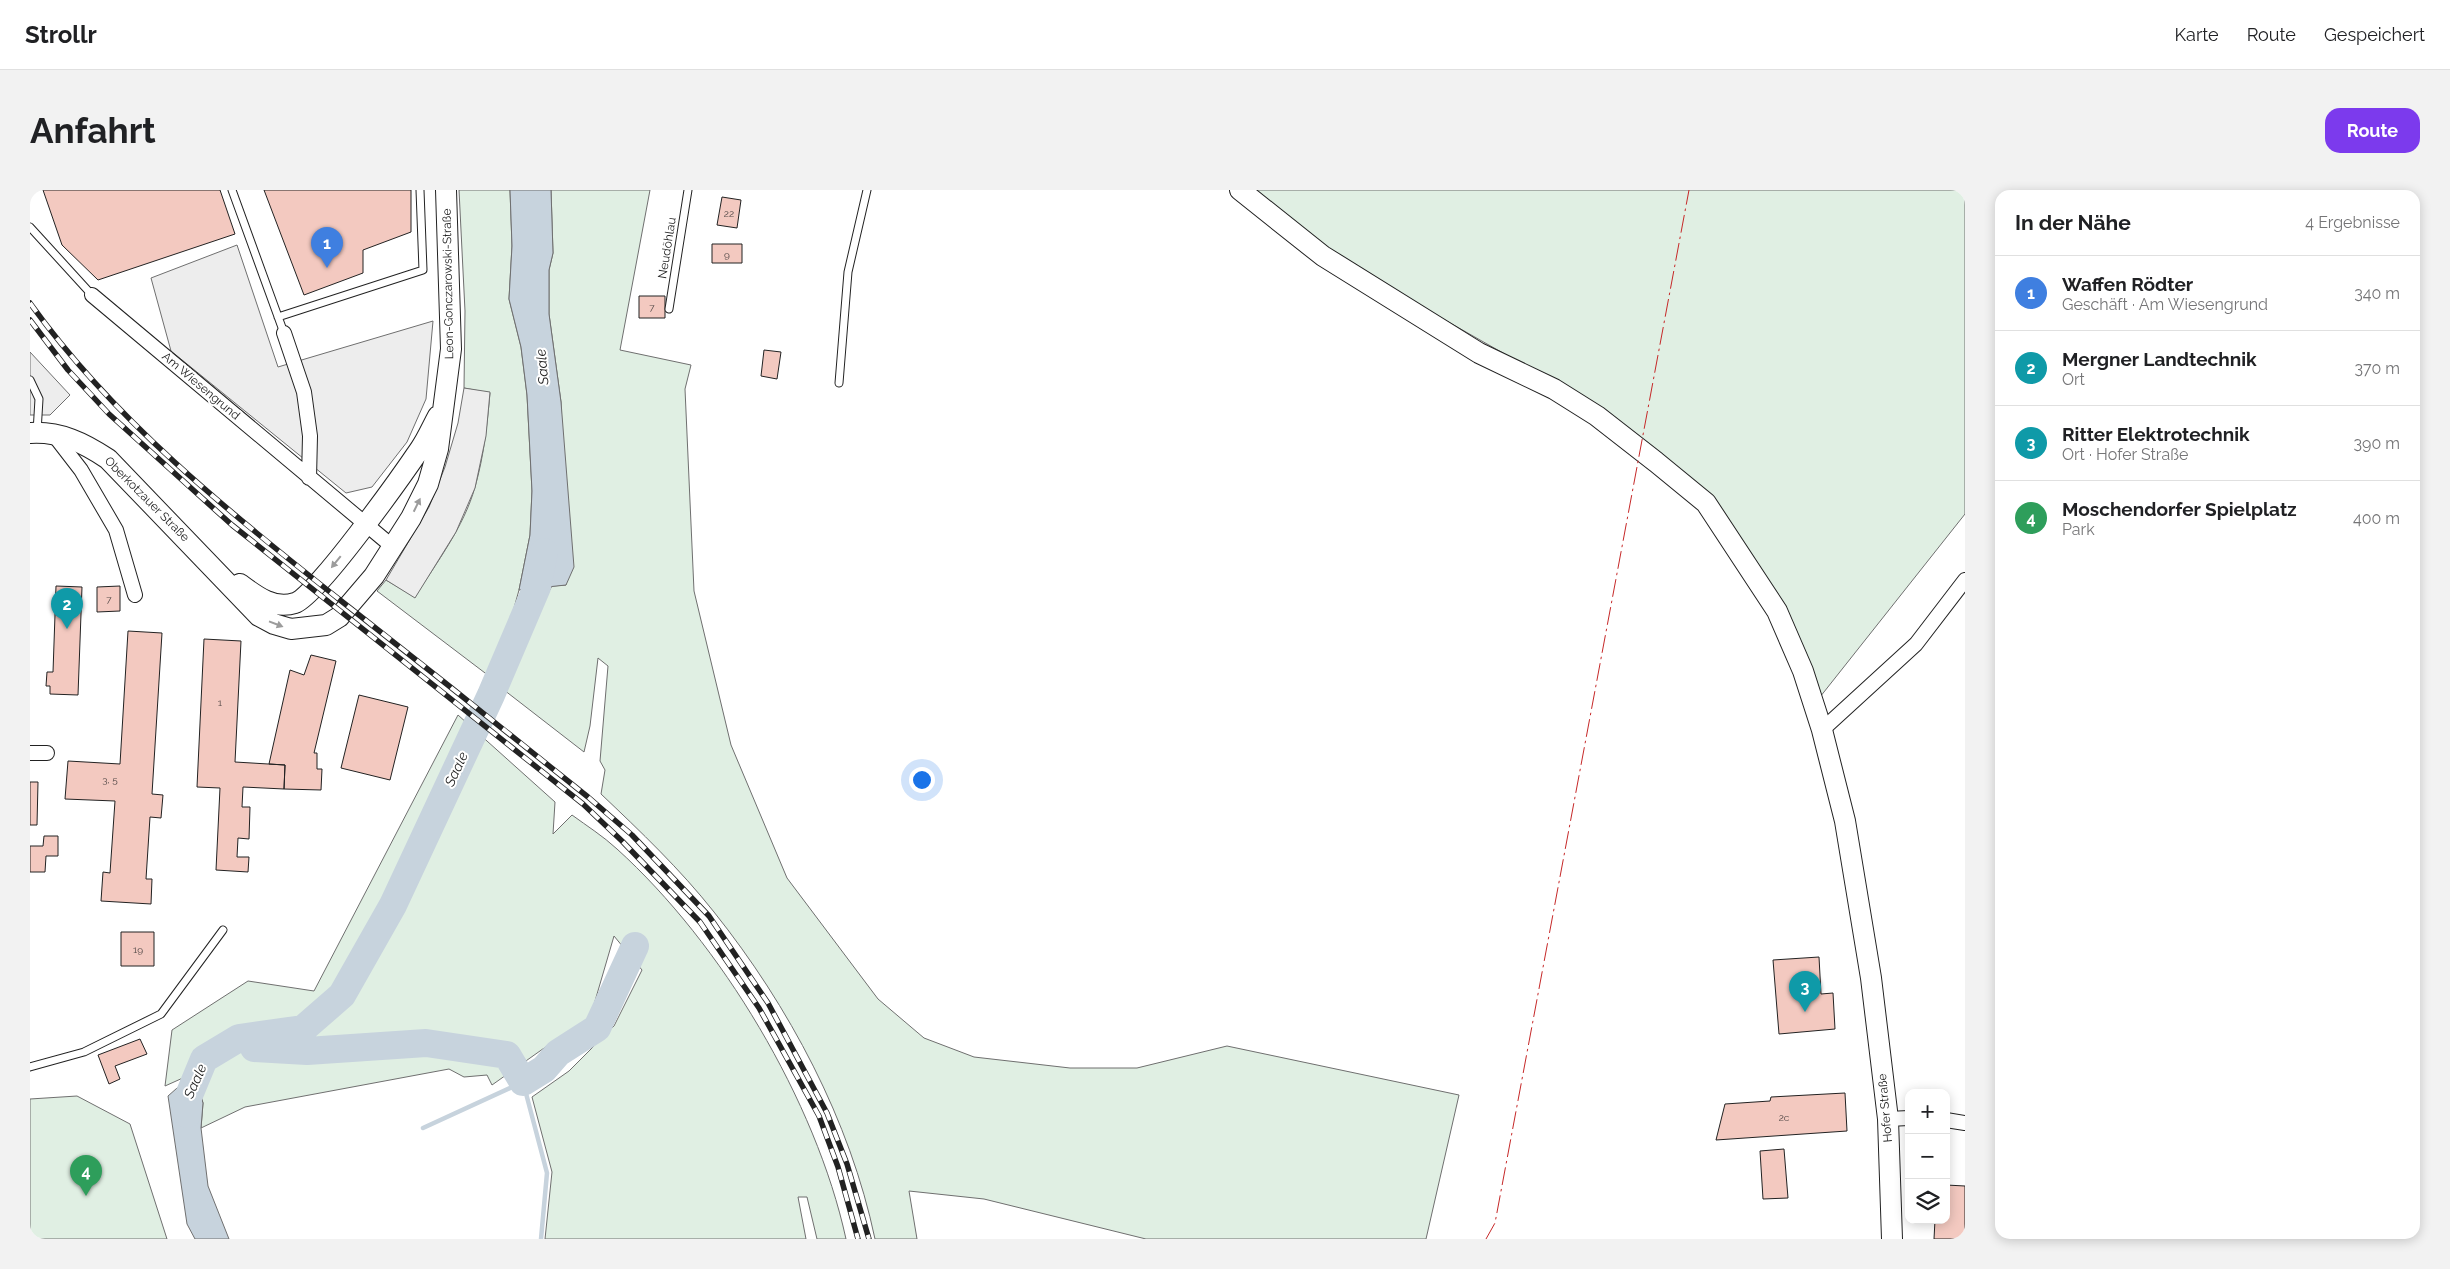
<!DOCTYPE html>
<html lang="de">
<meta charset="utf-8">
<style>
:root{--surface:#fff;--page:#f2f2f2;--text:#202124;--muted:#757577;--line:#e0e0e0;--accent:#7c3aed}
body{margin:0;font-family:Raleway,sans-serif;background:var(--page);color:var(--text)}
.controls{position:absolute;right:15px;bottom:15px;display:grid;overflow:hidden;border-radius:10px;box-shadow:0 2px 12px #0003}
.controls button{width:45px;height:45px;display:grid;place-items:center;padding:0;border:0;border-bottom:1px solid var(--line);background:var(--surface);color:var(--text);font:25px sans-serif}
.you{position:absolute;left:891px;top:589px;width:18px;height:18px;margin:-12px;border:4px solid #fff;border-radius:50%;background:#1a73e8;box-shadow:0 0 0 8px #1a73e833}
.badge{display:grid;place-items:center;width:32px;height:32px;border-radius:50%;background:var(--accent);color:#fff;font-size:16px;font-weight:700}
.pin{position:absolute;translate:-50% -41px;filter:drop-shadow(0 1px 2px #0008)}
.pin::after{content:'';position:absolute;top:26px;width:18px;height:15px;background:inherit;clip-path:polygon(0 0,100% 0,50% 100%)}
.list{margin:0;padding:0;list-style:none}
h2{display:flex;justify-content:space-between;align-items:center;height:65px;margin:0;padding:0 20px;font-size:21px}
h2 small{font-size:16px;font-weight:400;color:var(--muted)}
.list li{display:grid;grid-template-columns:32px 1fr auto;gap:15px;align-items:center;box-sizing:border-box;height:75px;padding:0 20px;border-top:1px solid var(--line)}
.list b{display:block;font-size:19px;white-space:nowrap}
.list p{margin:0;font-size:16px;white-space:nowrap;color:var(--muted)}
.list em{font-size:16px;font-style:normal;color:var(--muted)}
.icon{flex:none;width:28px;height:28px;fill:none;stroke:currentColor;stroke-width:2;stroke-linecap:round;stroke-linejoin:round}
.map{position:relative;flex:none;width:1935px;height:1049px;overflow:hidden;border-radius:15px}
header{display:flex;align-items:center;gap:30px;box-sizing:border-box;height:70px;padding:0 25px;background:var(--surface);border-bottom:1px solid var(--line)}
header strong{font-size:24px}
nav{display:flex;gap:28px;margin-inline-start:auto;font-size:18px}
.intro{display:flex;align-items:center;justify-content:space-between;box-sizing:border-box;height:120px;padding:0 30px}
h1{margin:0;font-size:35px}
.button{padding:12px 22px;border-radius:15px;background:var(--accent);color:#fff;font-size:18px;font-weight:700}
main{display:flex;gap:30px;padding:0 30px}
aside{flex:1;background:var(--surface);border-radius:15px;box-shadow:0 2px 12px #0003}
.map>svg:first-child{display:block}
</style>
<header>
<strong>Strollr</strong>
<nav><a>Karte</a><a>Route</a><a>Gespeichert</a></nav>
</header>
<div class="intro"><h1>Anfahrt</h1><a class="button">Route</a></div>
<main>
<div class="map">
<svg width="1935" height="1049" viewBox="0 0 1935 1049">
<rect width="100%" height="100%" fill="#fff"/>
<!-- green -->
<path fill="#e0efe3" stroke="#6f6f6f" d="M 429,0 L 480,0 L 482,56 L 479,109 L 491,157 L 497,205 L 502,301 L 500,345 L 489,400 L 479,436 L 459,486 L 347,401 L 356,390 L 385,407 C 406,373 434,337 445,297 C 454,266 457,235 460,203 L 434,198 L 435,121 Z
M 521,0 L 620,0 L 590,160 L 661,175 L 655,199 L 664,401 L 701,555 L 757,688 L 848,809 L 894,848 L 944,867 L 1040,878 L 1107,878 L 1197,856 L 1429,905 L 1396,1049 L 1116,1049 L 954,1009 L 879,1001 L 887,1049 L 845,1049 C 820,930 759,816 684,722 C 650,679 611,642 571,604 L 575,580 L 570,571 L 578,476 L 568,468 L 560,536 L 554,562 L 474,500 L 509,419 L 522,396 L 536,395 L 531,212 L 519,124 L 519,80 L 523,63 Z
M 1226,0 L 1935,0 L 1935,324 L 1790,507 L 1666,300 L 1517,188 L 1295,62 Z
M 428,525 L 525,612 L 523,644 L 542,625 C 557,636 573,646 587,659 C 691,753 786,911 816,1049 L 787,1049 L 777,1007 L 768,1007 L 776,1049 L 515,1049 L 522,982 L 502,907 L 539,881 L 584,836 L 612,780 L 584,746 L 558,835 L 517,856 L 462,895 L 457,885 L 434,887 L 419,879 L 215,917 L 171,938 L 173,913 L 164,883 L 135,896 L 142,840 L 218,791 L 284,801 Z
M 47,906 L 100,934 L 137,1049 L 0,1049 L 0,909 Z"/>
<!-- parking -->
<path fill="#ededed" stroke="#6f6f6f" d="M 207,55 L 248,177 L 403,131 L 396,209 L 377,252 L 342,297 L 316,303 L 141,161 L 121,88 Z
M 0,162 L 40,205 L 20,225 L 0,225 Z
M 434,198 L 460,202 L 456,246 L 445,298 L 426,342 L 385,408 L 356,390 L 399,317 L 415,277 L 428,233 Z"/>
<!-- water -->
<path fill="#c7d3dd" stroke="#6f6f6f" d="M 480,0 L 521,0 L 523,63 L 519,80 L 519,124 L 531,212 L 544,377 L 536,395 L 489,400 L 500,345 L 502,301 L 497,205 L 491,157 L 479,109 L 482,56 Z
M 164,883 L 173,913 L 171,938 L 178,996 L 199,1049 L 165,1049 L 157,1034 L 138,906 Z"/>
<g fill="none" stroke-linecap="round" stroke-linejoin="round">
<!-- stream -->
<path stroke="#c7d3dd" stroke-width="4.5" d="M 393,938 L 493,892 L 517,983 L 511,1049"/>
<!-- river -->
<path stroke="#c7d3dd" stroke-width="28" d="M 224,858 L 277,861 L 396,853 L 477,865 L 493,892 L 514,879 L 528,863 L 567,838 L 605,756
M 157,924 L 155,915 L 174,869 L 209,848 L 273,839 L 312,805 L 363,715 L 461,505 L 507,397 L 514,362"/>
</g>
<!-- building -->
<path fill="#f3c9c0" stroke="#222" d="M 13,0 L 190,0 L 205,44 L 68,90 L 32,55 Z
M 234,0 L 381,0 L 381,42 L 333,60 L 333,83 L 274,105 Z
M 692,7 L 711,10 L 707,38 L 687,35 Z
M 682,54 L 712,54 L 712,73 L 682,73 Z
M 609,106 L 635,106 L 635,128 L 609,128 Z
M 734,160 L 751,162 L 747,189 L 731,186 Z
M 26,396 L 52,397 L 48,505 L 20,504 L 20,496 L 16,496 L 17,482 L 23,482 Z
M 90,396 L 90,421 L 67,422 L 67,397 Z
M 98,441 L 132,443 L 122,604 L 133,605 L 131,628 L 120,627 L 116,689 L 122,689 L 121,714 L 71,711 L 73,682 L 80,683 L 85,611 L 35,609 L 38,571 L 90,574 Z
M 174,449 L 211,451 L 205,572 L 255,575 L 254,599 L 213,597 L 212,617 L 220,617 L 219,649 L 208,648 L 207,667 L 219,667 L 218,682 L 186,680 L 190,598 L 167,597 Z
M 281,465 L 306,471 L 284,563 L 287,563 L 287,579 L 292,579 L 291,600 L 254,599 L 255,575 L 239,574 L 260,480 L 274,485 Z
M 329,505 L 378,517 L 360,590 L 311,578 Z
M 0,592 L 8,592 L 7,635 L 0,635 Z
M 14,646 L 28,646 L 28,666 L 16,666 L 15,682 L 0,682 L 0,656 L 13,656 Z
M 91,742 L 124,742 L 124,776 L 91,776 Z
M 1789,767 L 1791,804 L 1803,803 L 1805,839 L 1749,844 L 1743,770 Z
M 110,849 L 117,864 L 85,876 L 90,889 L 79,894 L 68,865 Z
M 1815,903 L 1817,941 L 1686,950 L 1695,914 L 1740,911 L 1741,907 Z
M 1754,959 L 1758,1008 L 1733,1009 L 1730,961 Z
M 1916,995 L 1935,996 L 1935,1049 L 1904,1049 L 1905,1030 L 1916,1030 Z"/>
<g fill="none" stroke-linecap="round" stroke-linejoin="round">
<defs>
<path id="lane" d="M 202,0 L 254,143
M 0,37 L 62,105
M 639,119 L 658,0
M 248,127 L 393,80 L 390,0
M 0,190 L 9,209 L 7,242
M 809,193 L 818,82 L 837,0
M 0,877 L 54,862 L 131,824 L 193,740"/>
<path id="street" d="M 62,105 L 363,357
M 254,143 L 274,202 L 280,246 L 279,288
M 24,245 L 51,280 L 86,340 L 105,405
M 1792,540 L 1886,454 L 1935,390
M 0,563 L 17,563
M 1858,929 L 1879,928
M 1916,930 L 1935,933"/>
<path id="secondary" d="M 1210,0 L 1293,66 L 1449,163 L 1524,199 L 1567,226 L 1626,272 L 1676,313 L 1747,421 L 1773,481 L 1792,540 L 1815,631 L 1841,788 L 1858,929 L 1862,1049
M 0,243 C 30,241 54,253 78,269 L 229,426 L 244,434 L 261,439 L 296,435 L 309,427 L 344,386 L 381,328 L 398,294 L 408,259 L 421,159 L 416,0
M 210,394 C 226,406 244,420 265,413 C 286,407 373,284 390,259 C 397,249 402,237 408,226"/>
</defs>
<!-- lane casing -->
<use href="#lane" stroke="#222" stroke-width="9"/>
<!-- street casing -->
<use href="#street" stroke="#222" stroke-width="16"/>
<!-- secondary casing -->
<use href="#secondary" stroke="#222" stroke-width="22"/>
<!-- lane -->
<use href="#lane" stroke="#fff" stroke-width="7"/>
<!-- street -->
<use href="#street" stroke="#fff" stroke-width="14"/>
<!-- secondary -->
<use href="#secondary" stroke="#fff" stroke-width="20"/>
<defs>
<path id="rail" d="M 0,113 C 84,230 198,321 310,410 C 393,475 476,541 558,607 L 602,645 L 679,726 L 738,813 L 797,923 L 817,974 L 839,1049
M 0,130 L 38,180 L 79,224 L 202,335 L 553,614 L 592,651 L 670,732 L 729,818 L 789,926 L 808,977 L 828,1049"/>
</defs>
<!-- rail casing -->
<use href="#rail" stroke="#222" stroke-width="5.5"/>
<!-- rail -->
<use href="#rail" stroke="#fff" stroke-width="4" stroke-dasharray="11" stroke-linecap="butt"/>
<!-- power -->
<path stroke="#c62828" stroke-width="1" stroke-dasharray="18 4 2.5 4" stroke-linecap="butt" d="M 1456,1049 L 1465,1033 L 1659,0"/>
</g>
<!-- one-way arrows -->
<defs><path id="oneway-solid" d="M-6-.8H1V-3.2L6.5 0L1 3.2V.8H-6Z" transform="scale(1.25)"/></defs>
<g fill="#9c9c9c">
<use href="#oneway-solid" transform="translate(387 315) rotate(-64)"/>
<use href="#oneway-solid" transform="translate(306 372) rotate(129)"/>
<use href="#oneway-solid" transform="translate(246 434) rotate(21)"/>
</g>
<g text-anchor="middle" stroke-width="4" stroke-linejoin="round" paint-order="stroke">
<!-- number labels -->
<g font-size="10" fill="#564c4a">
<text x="699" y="27">22</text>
<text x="697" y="68">9</text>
<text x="622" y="121">7</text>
<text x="79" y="413">7</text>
<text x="190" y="516">1</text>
<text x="80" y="593">3, 5</text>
<text x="108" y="763">19</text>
<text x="1754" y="931">2c</text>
</g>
<!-- street labels -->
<g font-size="12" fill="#222" stroke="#fff">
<text transform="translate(637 58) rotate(-81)" y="4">Neudöhlau</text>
<text transform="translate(418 94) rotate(-91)" y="4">Leon-Gonczarowski-Straße</text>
<text transform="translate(171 196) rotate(40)" y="4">Am Wiesengrund</text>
<text transform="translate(117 309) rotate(45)" y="4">Oberkotzauer Straße</text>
<text transform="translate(1855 918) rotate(-95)" y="4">Hofer Straße</text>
</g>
<!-- water labels -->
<g font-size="14" font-style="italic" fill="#222" stroke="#fff">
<text transform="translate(512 177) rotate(-95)" y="5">Saale</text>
<text transform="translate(426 579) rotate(-65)" y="5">Saale</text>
<text transform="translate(165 891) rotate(-66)" y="5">Saale</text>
</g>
</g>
</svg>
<div class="controls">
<button>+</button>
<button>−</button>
<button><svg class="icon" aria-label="layers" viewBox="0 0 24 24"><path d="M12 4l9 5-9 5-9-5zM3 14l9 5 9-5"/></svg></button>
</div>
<div class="you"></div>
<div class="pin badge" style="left:297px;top:78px;background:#3f7fe0">1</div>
<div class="pin badge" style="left:37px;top:439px;background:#0f9aa8">2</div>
<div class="pin badge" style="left:1775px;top:822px;background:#0f9aa8">3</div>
<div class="pin badge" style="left:56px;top:1006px;background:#2e9e5b">4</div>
</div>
<aside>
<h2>In der Nähe<small>4 Ergebnisse</small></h2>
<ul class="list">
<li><span class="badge" style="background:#3f7fe0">1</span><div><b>Waffen Rödter</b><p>Geschäft · Am Wiesengrund</p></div><em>340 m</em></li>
<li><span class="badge" style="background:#0f9aa8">2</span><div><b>Mergner Landtechnik</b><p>Ort</p></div><em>370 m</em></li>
<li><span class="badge" style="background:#0f9aa8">3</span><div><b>Ritter Elektrotechnik</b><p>Ort · Hofer Straße</p></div><em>390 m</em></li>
<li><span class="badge" style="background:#2e9e5b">4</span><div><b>Moschendorfer Spielplatz</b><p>Park</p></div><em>400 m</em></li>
</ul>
</aside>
</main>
